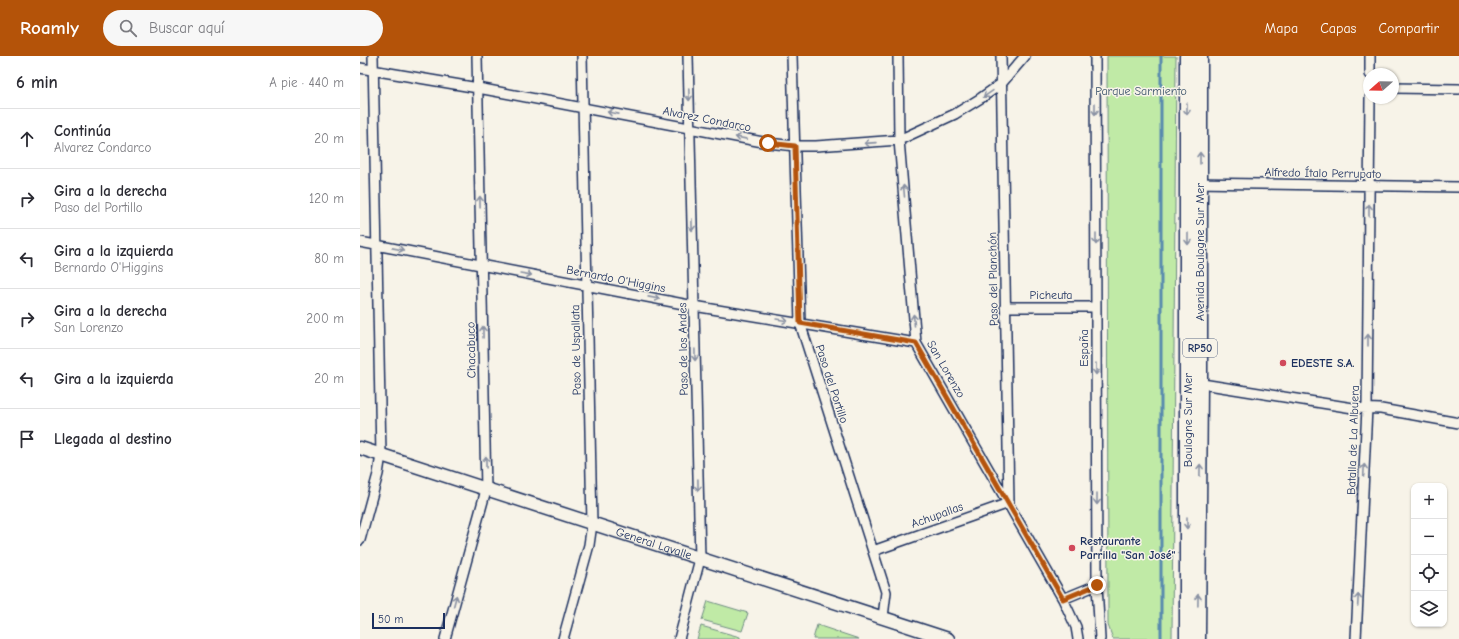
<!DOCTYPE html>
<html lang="es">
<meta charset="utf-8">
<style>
:root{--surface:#fff;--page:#f7f7f7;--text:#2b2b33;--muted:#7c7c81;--line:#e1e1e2;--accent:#b45309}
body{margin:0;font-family:"Comic Neue",sans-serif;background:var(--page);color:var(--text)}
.controls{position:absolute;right:12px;bottom:12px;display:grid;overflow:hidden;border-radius:8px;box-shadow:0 1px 3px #0004}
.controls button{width:36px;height:36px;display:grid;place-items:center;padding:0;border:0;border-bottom:1px solid var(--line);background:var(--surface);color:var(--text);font:20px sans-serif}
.compass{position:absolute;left:1003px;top:12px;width:36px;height:36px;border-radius:50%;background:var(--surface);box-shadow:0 1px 3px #0004;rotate:250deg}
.scale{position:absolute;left:12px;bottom:10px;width:73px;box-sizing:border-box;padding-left:4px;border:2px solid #1b2f5e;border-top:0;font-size:11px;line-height:14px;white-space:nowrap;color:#1b2f5e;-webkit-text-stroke:3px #f7f3e8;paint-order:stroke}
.stop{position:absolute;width:12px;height:12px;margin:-9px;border:3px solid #b45309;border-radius:50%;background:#fff}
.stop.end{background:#b45309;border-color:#fff;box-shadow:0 1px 4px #0008}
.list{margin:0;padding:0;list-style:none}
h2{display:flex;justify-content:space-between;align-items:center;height:52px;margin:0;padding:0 16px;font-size:17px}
h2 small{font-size:13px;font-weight:400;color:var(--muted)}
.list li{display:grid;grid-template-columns:26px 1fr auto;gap:12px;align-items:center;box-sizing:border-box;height:60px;padding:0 16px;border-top:1px solid var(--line)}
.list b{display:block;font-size:15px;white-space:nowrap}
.list p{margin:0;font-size:13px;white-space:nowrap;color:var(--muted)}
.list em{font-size:13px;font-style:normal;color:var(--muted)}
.icon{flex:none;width:22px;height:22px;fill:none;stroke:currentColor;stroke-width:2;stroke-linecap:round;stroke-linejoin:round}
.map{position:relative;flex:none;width:1099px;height:583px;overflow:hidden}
header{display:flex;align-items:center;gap:24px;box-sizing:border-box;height:56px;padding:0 20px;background:var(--accent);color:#fff}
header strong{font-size:19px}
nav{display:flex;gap:22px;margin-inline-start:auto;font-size:14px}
.search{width:280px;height:36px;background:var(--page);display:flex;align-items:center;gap:10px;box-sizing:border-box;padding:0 14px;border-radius:22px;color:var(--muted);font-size:15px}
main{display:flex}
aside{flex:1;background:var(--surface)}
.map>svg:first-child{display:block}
</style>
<header>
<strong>Roamly</strong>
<div class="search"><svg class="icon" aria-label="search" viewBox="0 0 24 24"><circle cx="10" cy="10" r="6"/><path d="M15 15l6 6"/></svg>Buscar aquí</div>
<nav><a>Mapa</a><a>Capas</a><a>Compartir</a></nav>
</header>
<main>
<aside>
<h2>6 min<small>A pie · 440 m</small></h2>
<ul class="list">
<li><svg class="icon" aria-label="ahead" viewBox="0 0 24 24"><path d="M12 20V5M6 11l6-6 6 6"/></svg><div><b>Continúa</b><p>Alvarez Condarco</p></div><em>20 m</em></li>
<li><svg class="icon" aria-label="right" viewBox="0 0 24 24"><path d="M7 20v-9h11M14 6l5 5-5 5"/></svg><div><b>Gira a la derecha</b><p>Paso del Portillo</p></div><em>120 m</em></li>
<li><svg class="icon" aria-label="left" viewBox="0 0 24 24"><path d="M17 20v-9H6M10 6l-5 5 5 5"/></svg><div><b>Gira a la izquierda</b><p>Bernardo O'Higgins</p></div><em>80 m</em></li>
<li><svg class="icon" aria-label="right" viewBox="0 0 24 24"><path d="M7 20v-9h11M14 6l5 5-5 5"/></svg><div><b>Gira a la derecha</b><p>San Lorenzo</p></div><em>200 m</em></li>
<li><svg class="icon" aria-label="left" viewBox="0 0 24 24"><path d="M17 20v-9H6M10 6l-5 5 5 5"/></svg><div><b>Gira a la izquierda</b></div><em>20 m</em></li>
<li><svg class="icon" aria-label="arrive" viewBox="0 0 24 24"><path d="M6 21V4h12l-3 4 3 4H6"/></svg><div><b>Llegada al destino</b></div></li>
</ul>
</aside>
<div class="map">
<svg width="1099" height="583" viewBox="0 0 1099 583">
<rect width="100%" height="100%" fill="#f7f3e8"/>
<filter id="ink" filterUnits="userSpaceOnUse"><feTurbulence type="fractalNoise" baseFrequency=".025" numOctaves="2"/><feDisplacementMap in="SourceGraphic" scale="8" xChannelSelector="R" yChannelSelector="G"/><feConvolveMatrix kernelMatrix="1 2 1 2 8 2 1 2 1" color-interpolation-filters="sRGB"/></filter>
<g filter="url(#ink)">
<!-- green -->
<path fill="#c0eaa6" stroke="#6e8c82" d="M 747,0 L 816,0 L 812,583 L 753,583 L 748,569 Z
M 348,545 L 388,557 L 382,575 L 342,564 Z
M 457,569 L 499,583 L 453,583 Z
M 341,570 L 380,581 L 380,583 L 337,583 Z"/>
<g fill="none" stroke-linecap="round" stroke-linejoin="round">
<!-- stream -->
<path stroke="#598aae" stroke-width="3" d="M 801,583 L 801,0"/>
<defs>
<path id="street" d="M 432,0 L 440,267 L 526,536 L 523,561
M 538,0 L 539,84 L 556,287 L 703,543 L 716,571 L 718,583
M 735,0 L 737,529 L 740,583
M 0,12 L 118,32 L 408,87 L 435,90 L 456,90 L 539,84 L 595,58 L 621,42 L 641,28 L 665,0
M 1010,18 L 1010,0
M 1033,32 L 1099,33
M 834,127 L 1099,131
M 0,186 L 334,250 L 556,287
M 645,251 L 736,251
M 836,327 L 993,352 L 1021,353 L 1099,367
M 0,484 L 18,418 L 21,399 L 13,0
M 513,495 L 649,447 L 641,0
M 703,543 L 737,529
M 85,583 L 126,434 L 117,0
M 203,583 L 229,489 L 232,468 L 222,0
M 319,583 L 340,503 L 328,0
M 996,583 L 1007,352 L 1010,42"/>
<g id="secondary">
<path id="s1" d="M 0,392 L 588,583"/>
</g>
<path id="primary" d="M 827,583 L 827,0
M 838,583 L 840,328 L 840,0"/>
</defs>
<!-- street casing -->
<use href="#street" stroke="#1b2f5e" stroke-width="12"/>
<!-- secondary casing -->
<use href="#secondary" stroke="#1b2f5e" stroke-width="15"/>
<!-- primary casing -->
<use href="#primary" stroke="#1b2f5e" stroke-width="17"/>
<!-- street -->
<use href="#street" stroke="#f7f3e8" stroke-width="9"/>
<!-- secondary -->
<use href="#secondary" stroke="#f7f3e8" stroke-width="12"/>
<!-- primary -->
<use href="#primary" stroke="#f7f3e8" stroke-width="14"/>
</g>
<!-- one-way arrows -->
<defs><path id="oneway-shaft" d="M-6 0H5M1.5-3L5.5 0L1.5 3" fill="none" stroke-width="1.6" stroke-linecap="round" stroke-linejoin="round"/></defs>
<g stroke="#8991a3">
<use href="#oneway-shaft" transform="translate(628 38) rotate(145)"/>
<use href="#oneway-shaft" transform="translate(329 39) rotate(88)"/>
<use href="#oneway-shaft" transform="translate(735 53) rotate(90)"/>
<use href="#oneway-shaft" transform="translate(827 53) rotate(90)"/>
<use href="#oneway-shaft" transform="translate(253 57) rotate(-169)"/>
<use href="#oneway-shaft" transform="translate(381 82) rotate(-169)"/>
<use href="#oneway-shaft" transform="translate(510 87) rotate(176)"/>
<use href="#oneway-shaft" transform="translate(840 102) rotate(-90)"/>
<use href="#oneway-shaft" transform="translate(544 135) rotate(-95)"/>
<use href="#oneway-shaft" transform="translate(120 146) rotate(-91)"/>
<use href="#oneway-shaft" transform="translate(1009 154) rotate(-90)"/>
<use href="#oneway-shaft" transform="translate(332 169) rotate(89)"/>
<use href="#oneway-shaft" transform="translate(736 183) rotate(90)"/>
<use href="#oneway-shaft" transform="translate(828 183) rotate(90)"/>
<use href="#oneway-shaft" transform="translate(38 193) rotate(11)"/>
<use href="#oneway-shaft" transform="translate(166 218) rotate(10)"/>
<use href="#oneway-shaft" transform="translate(294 242) rotate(11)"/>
<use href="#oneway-shaft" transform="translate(422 264) rotate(9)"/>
<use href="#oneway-shaft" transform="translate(554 264) rotate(-95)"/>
<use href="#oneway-shaft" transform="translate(123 276) rotate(-91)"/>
<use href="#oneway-shaft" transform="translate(1008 284) rotate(-90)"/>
<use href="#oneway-shaft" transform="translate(335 299) rotate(89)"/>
<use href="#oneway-shaft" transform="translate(736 313) rotate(90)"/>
<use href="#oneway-shaft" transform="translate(126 406) rotate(-91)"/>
<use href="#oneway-shaft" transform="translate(840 414) rotate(-89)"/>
<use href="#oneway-shaft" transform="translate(1004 414) rotate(-87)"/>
<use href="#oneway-shaft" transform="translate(338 429) rotate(89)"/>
<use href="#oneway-shaft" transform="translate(737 443) rotate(90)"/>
<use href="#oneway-shaft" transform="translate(827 467) rotate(90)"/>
<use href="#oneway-shaft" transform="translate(838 544) rotate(-89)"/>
<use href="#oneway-shaft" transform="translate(998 544) rotate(-87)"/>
<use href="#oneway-shaft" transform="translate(95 545) rotate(-75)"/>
</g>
</g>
<g fill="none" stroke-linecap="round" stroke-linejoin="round" filter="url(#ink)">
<!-- route -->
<path stroke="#b45309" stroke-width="5" d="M 408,87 L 435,90 L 440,267 L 556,287 L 703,543 L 737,529"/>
</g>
<!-- markers -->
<g fill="#d1495b" stroke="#f7f3e8" stroke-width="1.5">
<circle cx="923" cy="307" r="4"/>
<circle cx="712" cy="492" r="4"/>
</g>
<g text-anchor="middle" stroke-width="3" stroke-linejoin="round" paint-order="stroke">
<!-- shield labels -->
<rect fill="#f7f3e8" stroke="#5d6a87" stroke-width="1" x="823" y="283" width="34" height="18" rx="3"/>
<g font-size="11" font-weight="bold" fill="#1b2f5e">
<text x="840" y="296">RP50</text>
</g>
<!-- park labels -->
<g font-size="12" fill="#3c546c" stroke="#f7f3e8">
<text x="781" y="39">Parque Sarmiento</text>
</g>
<!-- street labels -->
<g font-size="12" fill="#1b2f5e" stroke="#f7f3e8">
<text transform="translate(347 63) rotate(11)" y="4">Alvarez Condarco</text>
<text transform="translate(963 117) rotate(1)" y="4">Alfredo Ítalo Perrupato</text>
<text transform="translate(840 196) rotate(-90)" y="4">Avenida Boulogne Sur Mer</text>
<text transform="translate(256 223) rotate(11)" y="4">Bernardo O'Higgins</text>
<text transform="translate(633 223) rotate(-91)" y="4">Paso del Planchón</text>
<text x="691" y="243">Picheuta</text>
<text transform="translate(724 292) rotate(-90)" y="4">España</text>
<text transform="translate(323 293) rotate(-91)" y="4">Paso de los Andes</text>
<text transform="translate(111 294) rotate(-91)" y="4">Chacabuco</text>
<text transform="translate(216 294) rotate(-91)" y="4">Paso de Uspallata</text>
<text transform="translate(586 313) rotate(60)" y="4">San Lorenzo</text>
<text transform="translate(472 328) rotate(72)" y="4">Paso del Portillo</text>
<text transform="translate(828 364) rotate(-90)" y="4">Boulogne Sur Mer</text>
<text transform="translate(993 384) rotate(-88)" y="4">Batalla de La Albuera</text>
<text transform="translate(577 459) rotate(-20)" y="4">Achupallas</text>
<text dy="4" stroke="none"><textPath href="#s1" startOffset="309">General Lavalle</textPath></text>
</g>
<!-- poi labels -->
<g font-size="12" font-weight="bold" fill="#1b2f5e" stroke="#f7f3e8" text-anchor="start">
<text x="931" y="311">EDESTE S.A.</text>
<text x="720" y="489">Restaurante<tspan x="720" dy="14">Parrilla "San José"</tspan></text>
</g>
</g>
</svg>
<div class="controls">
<button>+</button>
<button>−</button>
<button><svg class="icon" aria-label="locate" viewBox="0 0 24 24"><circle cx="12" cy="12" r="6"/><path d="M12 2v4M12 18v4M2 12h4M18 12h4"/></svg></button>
<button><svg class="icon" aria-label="layers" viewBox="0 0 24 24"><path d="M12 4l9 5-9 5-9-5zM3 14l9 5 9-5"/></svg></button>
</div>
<svg class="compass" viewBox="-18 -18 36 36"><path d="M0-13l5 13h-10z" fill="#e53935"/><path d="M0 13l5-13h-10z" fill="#7c7c81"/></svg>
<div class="scale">50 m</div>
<div class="stop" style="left:408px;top:87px"></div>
<div class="stop end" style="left:737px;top:529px"></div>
</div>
</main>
